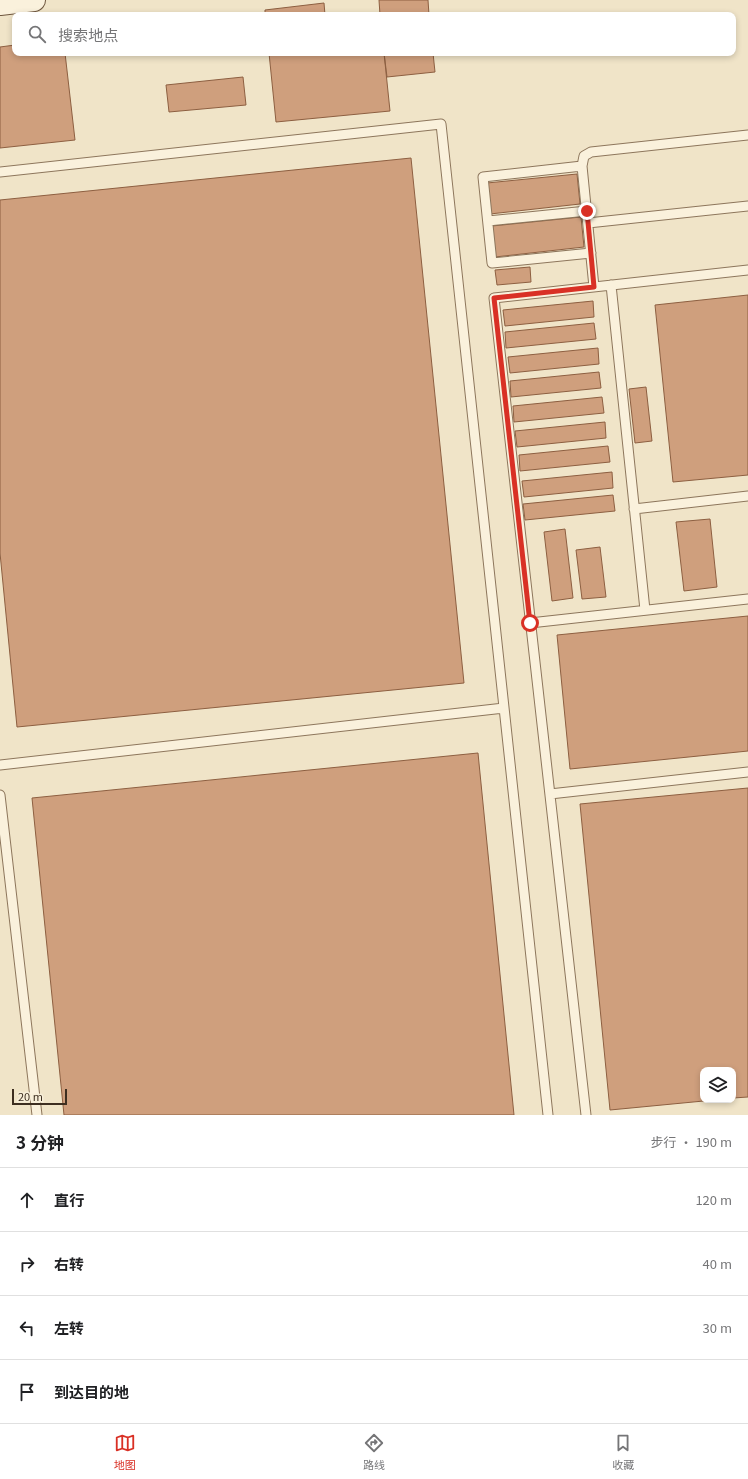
<!DOCTYPE html>
<html lang="zh">
<meta charset="utf-8">
<style>
:root{--surface:#fff;--page:#f6f6f6;--text:#202124;--muted:#757577;--line:#e0e0e0;--accent:#d93025}
body{margin:0;font-family:Georgia,"Noto Sans SC",serif;background:var(--page);color:var(--text)}
.controls{position:absolute;right:12px;bottom:12px;display:grid;overflow:hidden;border-radius:8px;box-shadow:0 2px 6px #0003}
.controls button{width:36px;height:36px;display:grid;place-items:center;padding:0;border:0;border-bottom:1px solid var(--line);background:var(--surface);color:var(--text);font:20px sans-serif}
.scale{position:absolute;left:12px;bottom:10px;width:55px;box-sizing:border-box;padding-left:4px;border:2px solid #3d2e20;border-top:0;font-size:11px;line-height:14px;white-space:nowrap;color:#3d2e20;-webkit-text-stroke:3px #f7eed8;paint-order:stroke}
.stop{position:absolute;width:12px;height:12px;margin:-9px;border:3px solid #d93025;border-radius:50%;background:#fff}
.stop.end{background:#d93025;border-color:#fff;box-shadow:0 1px 4px #0008}
.list{margin:0;padding:0;list-style:none}
h2{display:flex;justify-content:space-between;align-items:center;height:52px;margin:0;padding:0 16px;font-size:17px}
h2 small{font-size:13px;font-weight:400;color:var(--muted)}
.list li{display:grid;grid-template-columns:26px 1fr auto;gap:12px;align-items:center;box-sizing:border-box;height:64px;padding:0 16px;border-top:1px solid var(--line)}
.list b{display:block;font-size:15px;white-space:nowrap}
.list em{font-size:13px;font-style:normal;color:var(--muted)}
.icon{flex:none;width:22px;height:22px;fill:none;stroke:currentColor;stroke-width:2;stroke-linecap:round;stroke-linejoin:round}
.map{position:relative;flex:none;width:748px;height:1115px;overflow:hidden}
.search{position:absolute;background:var(--surface);box-shadow:0 2px 6px #0003;left:12px;right:12px;top:12px;height:44px;display:flex;align-items:center;gap:10px;box-sizing:border-box;padding:0 14px;border-radius:8px;color:var(--muted);font-size:15px}
.sheet{height:308px;background:var(--surface)}
nav{display:flex;justify-content:space-around;align-items:center;box-sizing:border-box;height:56px;border-top:1px solid var(--line);background:var(--surface);font-size:11px;color:var(--muted)}
nav a{display:grid;justify-items:center;gap:2px}
nav .on{color:var(--accent)}
.map>svg:first-child{display:block}
</style>
<div class="map">
<svg width="748" height="1115" viewBox="0 0 748 1115">
<rect width="100%" height="100%" fill="#f0e4c8"/>
<!-- building -->
<path fill="#cf9f7d" stroke="#8d5f41" d="M 379,0 L 428,0 L 429,15 L 380,15 Z
M 324,3 L 325,15 L 265,15 L 265,10 Z
M 15,45 L 15,53 L 65,53 L 75,140 L 0,148 L 0,47 Z
M 269,53 L 384,53 L 390,111 L 276,122 Z
M 384,53 L 433,53 L 435,72 L 387,77 Z
M 243,77 L 246,105 L 169,112 L 166,85 Z
M 411,158 L 464,683 L 17,727 L 0,553 L 0,200 Z
M 577,174 L 580,204 L 490,214 L 487,183 Z
M 581,217 L 584,247 L 495,257 L 492,226 Z
M 530,267 L 531,282 L 497,285 L 495,270 Z
M 748,295 L 748,475 L 673,482 L 655,305 Z
M 593,301 L 594,317 L 505,326 L 503,310 Z
M 594,323 L 596,339 L 506,348 L 505,332 Z
M 598,348 L 599,364 L 510,373 L 508,357 Z
M 599,372 L 601,388 L 511,397 L 510,381 Z
M 646,387 L 652,441 L 635,443 L 629,389 Z
M 602,397 L 604,413 L 514,422 L 513,406 Z
M 605,422 L 606,438 L 517,447 L 515,431 Z
M 608,446 L 610,462 L 520,471 L 519,455 Z
M 612,472 L 613,488 L 524,497 L 522,481 Z
M 613,495 L 615,511 L 525,520 L 523,504 Z
M 710,519 L 717,587 L 684,591 L 676,522 Z
M 565,529 L 573,598 L 552,601 L 544,532 Z
M 600,547 L 606,597 L 582,599 L 576,550 Z
M 748,616 L 748,751 L 570,769 L 557,635 Z
M 478,753 L 514,1115 L 64,1115 L 32,798 Z
M 748,788 L 748,1097 L 733,1098 L 733,1070 L 703,1070 L 703,1100 L 714,1100 L 610,1110 L 580,804 Z"/>
<g fill="none" stroke-linecap="round" stroke-linejoin="round">
<defs>
<path id="service" d="M 582,166 L 584,156 L 591,152 L 748,135
M 0,172 L 441,124 L 548,1115
M 488,221 L 587,211
M 588,223 L 748,206
M 591,253 L 492,263 L 483,177 L 582,166 L 594,287
M 611,285 L 645,610
M 634,509 L 748,496
M 530,623 L 748,599
M 0,765 L 504,708
M 550,794 L 748,772
M 0,795 L 37,1115
M 586,1115 L 494,298 L 748,270"/>
<path id="secondary" d="M 0,4 L 34,0"/>
</defs>
<!-- service casing -->
<use href="#service" stroke="#8d765c" stroke-width="11"/>
<!-- secondary casing -->
<use href="#secondary" stroke="#6f573f" stroke-width="24"/>
<!-- service -->
<use href="#service" stroke="#faf1dc" stroke-width="9"/>
<!-- secondary -->
<use href="#secondary" stroke="#faf1dc" stroke-width="22"/>
</g>
<g fill="none" stroke-linecap="round" stroke-linejoin="round">
<!-- route -->
<path stroke="#d93025" stroke-width="5" d="M 530,623 L 494,298 L 594,287 L 587,211"/>
</g>
</svg>
<div class="controls">
<button><svg class="icon" aria-label="layers" viewBox="0 0 24 24"><path d="M12 4l9 5-9 5-9-5zM3 14l9 5 9-5"/></svg></button>
</div>
<div class="scale">20 m</div>
<div class="stop" style="left:530px;top:623px"></div>
<div class="stop end" style="left:587px;top:211px"></div>
<div class="search"><svg class="icon" aria-label="search" viewBox="0 0 24 24"><circle cx="10" cy="10" r="6"/><path d="M15 15l6 6"/></svg>搜索地点</div>
</div>
<section class="sheet">
<h2>3 分钟<small>步行 · 190 m</small></h2>
<ul class="list">
<li><svg class="icon" aria-label="ahead" viewBox="0 0 24 24"><path d="M12 20V5M6 11l6-6 6 6"/></svg><div><b>直行</b></div><em>120 m</em></li>
<li><svg class="icon" aria-label="right" viewBox="0 0 24 24"><path d="M7 20v-9h11M14 6l5 5-5 5"/></svg><div><b>右转</b></div><em>40 m</em></li>
<li><svg class="icon" aria-label="left" viewBox="0 0 24 24"><path d="M17 20v-9H6M10 6l-5 5 5 5"/></svg><div><b>左转</b></div><em>30 m</em></li>
<li><svg class="icon" aria-label="arrive" viewBox="0 0 24 24"><path d="M6 21V4h12l-3 4 3 4H6"/></svg><div><b>到达目的地</b></div></li>
</ul>
</section>
<nav>
<a class="on"><svg class="icon" aria-label="map" viewBox="0 0 24 24"><path d="M3 6l6-2 6 2 6-2v14l-6 2-6-2-6 2zM9 4v14M15 6v14"/></svg>地图</a>
<a><svg class="icon" aria-label="directions" viewBox="0 0 24 24"><path d="M12 3l9 9-9 9-9-9zM9 14v-3h6M13 9l2 2-2 2"/></svg>路线</a>
<a><svg class="icon" aria-label="saved" viewBox="0 0 24 24"><path d="M7 4h10v16l-5-4-5 4z"/></svg>收藏</a>
</nav>
